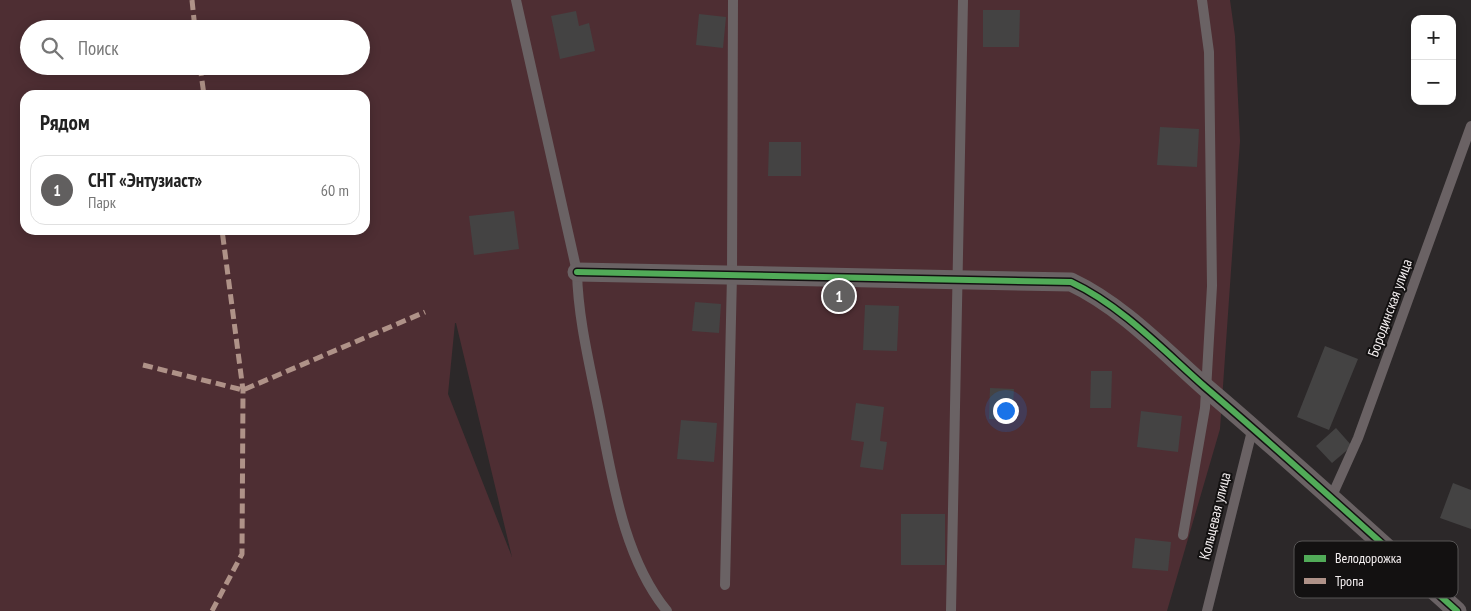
<!DOCTYPE html>
<html lang="ru">
<meta charset="utf-8">
<style>
:root{--surface:#fff;--page:#f2f2f2;--text:#222;--muted:#767676;--line:#e0e0e0;--accent:#615f5f}
body{margin:0;font-family:"PT Sans Narrow",sans-serif;background:var(--page);color:var(--text)}
.controls{position:absolute;right:15px;top:15px;display:grid;overflow:hidden;border-radius:10px;box-shadow:0 2px 12px #0003}
.controls button{width:45px;height:45px;display:grid;place-items:center;padding:0;border:0;border-bottom:1px solid var(--line);background:var(--surface);color:var(--text);font:25px sans-serif}
.you{position:absolute;left:1005px;top:410px;width:18px;height:18px;margin:-12px;border:4px solid #fff;border-radius:50%;background:#1a73e8;box-shadow:0 0 0 8px #1a73e833}
.badge{display:grid;place-items:center;width:32px;height:32px;border-radius:50%;background:var(--accent);color:#fff;font-size:16px;font-weight:700}
.pin{position:absolute;translate:-50% -50%;border:2px solid #fff;box-shadow:0 1px 5px #0006}
.list{margin:0;padding:0;list-style:none}
h2{display:flex;justify-content:space-between;align-items:center;height:65px;margin:0;padding:0 20px;font-size:21px}
h2 small{font-size:16px;font-weight:400;color:var(--muted)}
.list li{display:grid;grid-template-columns:32px 1fr auto;gap:15px;align-items:center;box-sizing:border-box;height:70px;margin:0 10px 10px;padding:0 10px;border:1px solid var(--line);border-radius:15px}
.list b{display:block;font-size:19px;white-space:nowrap}
.list p{margin:0;font-size:16px;white-space:nowrap;color:var(--muted)}
.list em{font-size:16px;font-style:normal;color:var(--muted)}
.icon{flex:none;width:28px;height:28px;fill:none;stroke:currentColor;stroke-width:2;stroke-linecap:round;stroke-linejoin:round}
.map{position:relative;flex:none;width:1471px;height:611px;overflow:hidden}
.search{position:absolute;background:var(--surface);box-shadow:0 2px 12px #0003;left:20px;top:20px;width:350px;height:55px;display:flex;align-items:center;gap:12px;box-sizing:border-box;padding:0 18px;border-radius:28px;color:var(--muted);font-size:19px}
.panel{position:absolute;background:var(--surface);box-shadow:0 2px 12px #0003;left:20px;top:90px;width:350px;height:145px;border-radius:15px}
.map>svg:first-child{display:block}
</style>
<div class="map">
<svg width="1471" height="611" viewBox="0 0 1471 611">
<rect width="100%" height="100%" fill="#2c2829"/>
<!-- green -->
<path fill="#4e2e33" fill-rule="evenodd" d="M 0,0 L 1230,0 L 1235,36 L 1240,141 L 1220,429 L 1167,611 L 0,611 ZM 29,29 L 361,29 L 361,66 L 29,66 ZM 25,95 L 365,95 L 365,230 L 25,230 ZM 455,323 L 456,323 L 512,557 L 448,394 Z"/>
<!-- building -->
<path fill="#444343" d="M 983,10 L 1020,10 L 1019,47 L 983,47 Z
M 576,11 L 579,26 L 589,23 L 595,51 L 560,59 L 551,16 Z
M 699,14 L 726,17 L 723,48 L 696,45 Z
M 1160,127 L 1199,129 L 1197,167 L 1157,165 Z
M 769,142 L 801,142 L 801,176 L 768,176 Z
M 514,211 L 519,249 L 474,255 L 469,216 Z
M 695,302 L 721,304 L 719,333 L 692,331 Z
M 865,305 L 899,306 L 897,351 L 863,350 Z
M 1325,346 L 1358,359 L 1329,430 L 1297,417 Z
M 1091,371 L 1112,371 L 1111,408 L 1090,408 Z
M 990,388 L 1014,389 L 1012,420 L 989,419 Z
M 856,403 L 884,407 L 880,441 L 887,442 L 883,470 L 860,467 L 864,442 L 851,440 Z
M 1141,411 L 1182,416 L 1178,452 L 1137,447 Z
M 681,420 L 717,423 L 714,462 L 677,459 Z
M 1336,428 L 1352,446 L 1332,463 L 1316,446 Z
M 1453,483 L 1471,490 L 1471,529 L 1440,518 Z
M 901,514 L 945,514 L 945,565 L 901,565 Z
M 1135,538 L 1171,542 L 1168,571 L 1132,568 Z"/>
<g fill="none" stroke-linecap="round" stroke-linejoin="round">
<!-- service -->
<path stroke="#6a6264" stroke-width="10" d="M 516,0 L 577,272 C 578,317 589,362 598,407 C 612,475 622,556 667,611
M 1331,498 L 1358,438 L 1471,126
M 1183,535 L 1205,408 L 1212,286 L 1209,52 L 1202,0
M 725,585 L 732,275 L 733,0
M 951,611 L 963,0
M 1207,611 L 1253,427"/>
<!-- minor -->
<path stroke="#6a6264" stroke-width="19" d="M 577,272 L 1071,282 C 1122,306 1164,351 1205,387 C 1291,460 1373,536 1457,611"/>
<!-- quiet -->
<path stroke="#af9288" stroke-width="5" stroke-dasharray="10 5" stroke-linecap="butt" d="M 192,0 L 195,29
M 200,66 L 204,95
M 143,365 L 243,390 L 425,312
M 212,611 L 242,554 L 243,390 L 222,230"/>
<defs>
<path id="cycleway" d="M 577,272 L 1071,282 C 1122,306 1164,351 1205,387 C 1291,460 1373,536 1457,611"/>
</defs>
<!-- cycleway casing -->
<use href="#cycleway" stroke="#131111" stroke-width="9"/>
<!-- cycleway -->
<use href="#cycleway" stroke="#51ab58" stroke-width="6"/>
</g>
<g text-anchor="middle" stroke-width="4" stroke-linejoin="round" paint-order="stroke">
<!-- street labels -->
<g font-size="15" fill="#f4eff0" stroke="#131111">
<text transform="translate(1390 308) rotate(-70)" y="5">Бородинская улица</text>
<text transform="translate(1215 516) rotate(-76)" y="5">Кольцевая улица</text>
</g>
</g>
<!-- legend -->
<rect x="1294" y="541" width="164" height="57" rx="8" fill="#131111" stroke="#565454" stroke-width="1"/>
<rect x="1304" y="555" width="22" height="7" fill="#51ab58"/>
<rect x="1304" y="578" width="22" height="6" fill="#af9288"/>
<g font-size="14" fill="#f4eff0">
<text x="1335" y="563">Велодорожка</text>
<text x="1335" y="586">Тропа</text>
</g>
</svg>
<div class="controls">
<button>+</button>
<button>−</button>
</div>
<div class="you"></div>
<div class="pin badge" style="left:839px;top:296px">1</div>
<div class="search"><svg class="icon" aria-label="search" viewBox="0 0 24 24"><circle cx="10" cy="10" r="6"/><path d="M15 15l6 6"/></svg>Поиск</div>
<section class="panel">
<h2>Рядом<small></small></h2>
<ul class="list">
<li><span class="badge">1</span><div><b>СНТ «Энтузиаст»</b><p>Парк</p></div><em>60 m</em></li>
</ul>
</section>
</div>
